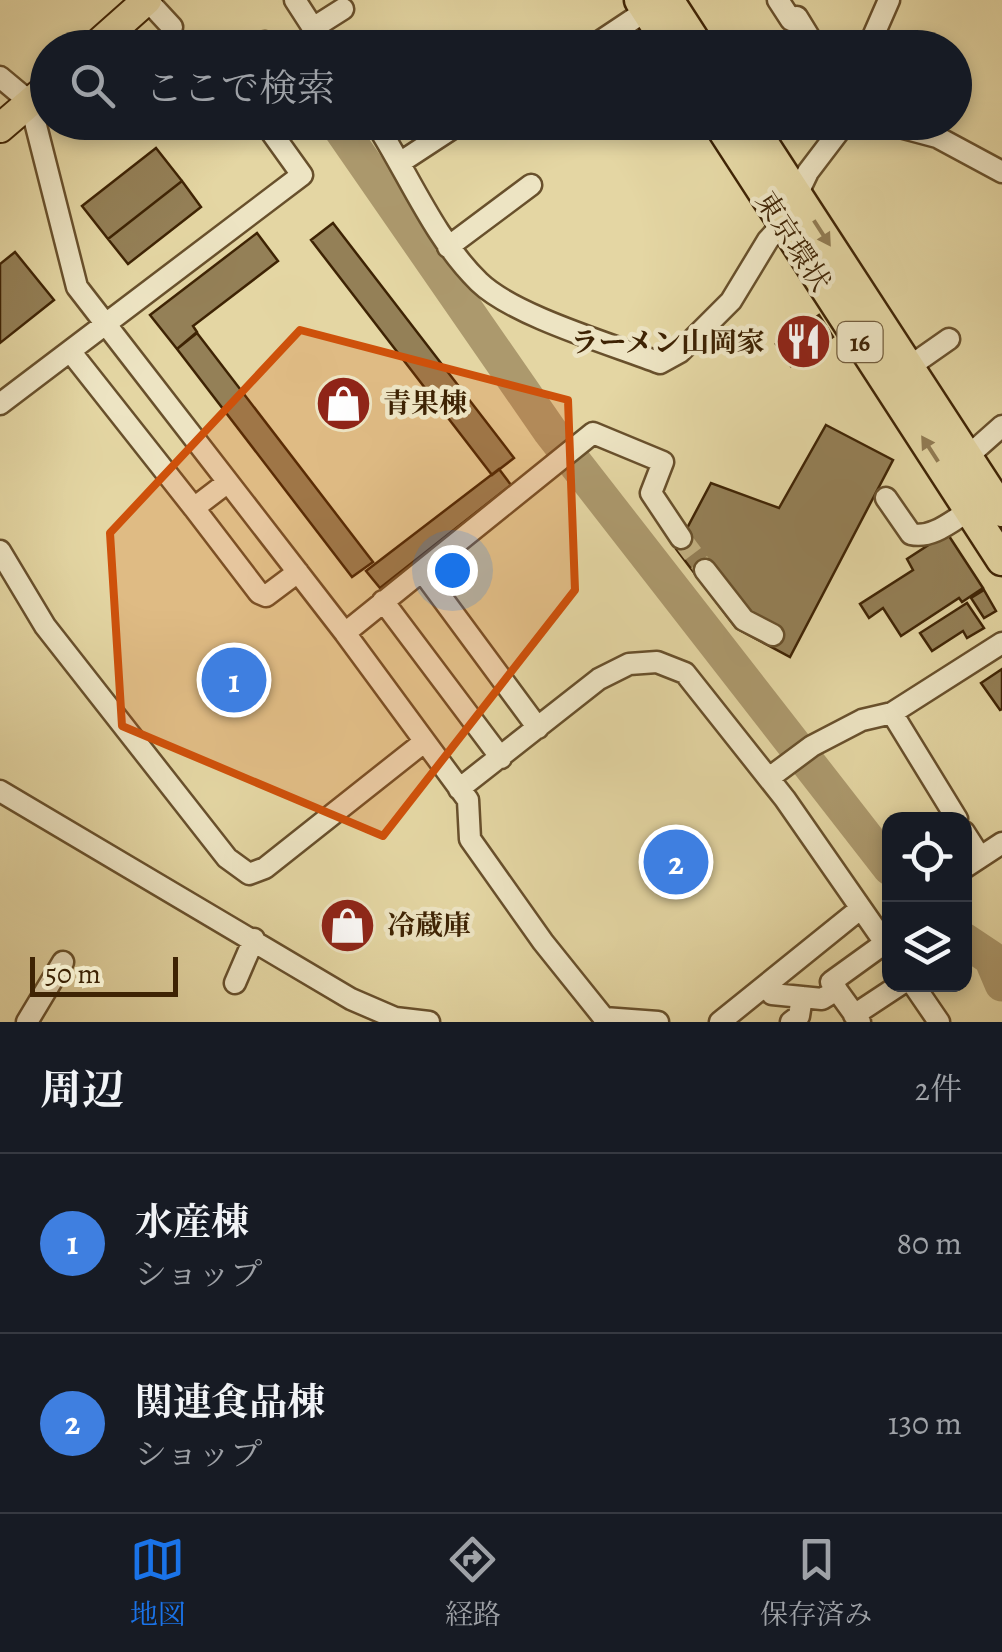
<!DOCTYPE html>
<html lang="ja">
<meta charset="utf-8">
<style>
:root{--surface:#171b24;--page:#20242c;--text:#f1f3f6;--muted:#9ea1a6;--line:#363941;--accent:#1a73e8}
body{margin:0;font-family:Alegreya,"Noto Serif JP",serif;background:var(--page);color:var(--text)}
.controls{position:absolute;right:30px;bottom:30px;display:grid;overflow:hidden;border-radius:20px;box-shadow:0 5px 15px #0003}
.controls button{width:90px;height:90px;display:grid;place-items:center;padding:0;border:0;border-bottom:2px solid var(--line);background:var(--surface);color:var(--text);font:50px sans-serif}
.scale{position:absolute;left:30px;bottom:25px;width:148px;box-sizing:border-box;padding-left:10px;border:5px solid #3e2304;border-top:0;font-size:28px;line-height:35px;white-space:nowrap;color:#3e2304;-webkit-text-stroke:8px #ede4c3;paint-order:stroke}
.you{position:absolute;left:452px;top:570px;width:35px;height:35px;margin:-25px;border:8px solid #fff;border-radius:50%;background:#1a73e8;box-shadow:0 0 0 15px #1a73e833}
.badge{display:grid;place-items:center;width:65px;height:65px;border-radius:50%;background:var(--accent);color:#fff;font-size:32px;font-weight:700}
.pin{position:absolute;translate:-50% -50%;border:5px solid #fff;box-shadow:0 2px 10px #0006}
.list{margin:0;padding:0;list-style:none}
h2{display:flex;justify-content:space-between;align-items:center;height:130px;margin:0;padding:0 40px;font-size:42px}
h2 small{font-size:32px;font-weight:400;color:var(--muted)}
.list li{display:grid;grid-template-columns:65px 1fr auto;gap:30px;align-items:center;box-sizing:border-box;height:180px;padding:0 40px;border-top:2px solid var(--line)}
.list b{display:block;font-size:38px;white-space:nowrap}
.list p{margin:0;font-size:32px;white-space:nowrap;color:var(--muted)}
.list em{font-size:32px;font-style:normal;color:var(--muted)}
.icon{flex:none;width:55px;height:55px;fill:none;stroke:currentColor;stroke-width:2;stroke-linecap:round;stroke-linejoin:round}
.map{position:relative;flex:none;width:1002px;height:1022px;overflow:hidden}
.search{position:absolute;background:var(--surface);box-shadow:0 5px 15px #0003;left:30px;right:30px;top:30px;height:110px;display:flex;align-items:center;gap:25px;box-sizing:border-box;padding:0 35px;border-radius:55px;color:var(--muted);font-size:38px}
.sheet{height:490px;background:var(--surface)}
nav{display:flex;justify-content:space-around;align-items:center;box-sizing:border-box;height:140px;border-top:2px solid var(--line);background:var(--surface);font-size:28px;color:var(--muted)}
nav a{display:grid;justify-items:center;gap:5px}
nav .on{color:var(--accent)}
.map>svg:first-child{display:block}
</style>
<div class="map">
<svg width="1002" height="1022" viewBox="0 0 1002 1022">
<rect width="100%" height="100%" fill="#e4d6a3"/>
<filter id="stains"><feTurbulence type="fractalNoise" baseFrequency=".002" numOctaves="4"/><feColorMatrix values="0 0 0 0 .2 0 0 0 0 .09 0 0 0 0 .02 0 0 0 .5 -.17"/></filter>
<radialGradient id="worn" r=".72"><stop offset=".6" stop-color="#630" stop-opacity="0"/><stop offset="1" stop-color="#630" stop-opacity=".3"/></radialGradient>
<g fill="none" stroke-linecap="round" stroke-linejoin="round">
<!-- river -->
<path stroke="#ac996d" stroke-width="35" d="M 336,122 L 550,431 L 890,868
M 964,940 L 991,958 L 1002,984"/>
</g>
<!-- building -->
<path fill="#948057" stroke="#3e2304" stroke-width="2.5" d="M 156,148 L 182,181 L 108,239 L 82,206 Z
M 182,181 L 201,207 L 128,264 L 108,239 Z
M 333,223 L 514,458 L 492,475 L 311,240 Z
M 257,233 L 278,261 L 193,326 L 197,332 L 177,349 L 150,315 Z
M 15,252 L 54,300 L 0,343 L 0,264 Z
M 819,315 L 833,337 L 791,366 L 776,344 Z
M 197,333 L 373,562 L 352,577 L 177,349 Z
M 826,425 L 893,460 L 790,657 L 736,628 L 676,549 L 711,483 L 779,508 Z
M 499,469 L 511,485 L 380,588 L 366,571 Z
M 947,533 L 983,588 L 962,602 L 959,598 L 901,636 L 883,608 L 869,618 L 860,604 L 913,570 L 907,559 Z
M 984,590 L 996,611 L 984,618 L 971,598 Z
M 967,603 L 984,628 L 967,638 L 963,631 L 932,651 L 920,633 Z
M 1002,669 L 1002,709 L 1000,710 L 981,683 Z"/>
<g fill="none" stroke-linecap="round" stroke-linejoin="round">
<!-- minor-tunnel -->
<path stroke="#c3b283" stroke-width="20" stroke-dasharray="20 10" stroke-linecap="butt" d="M 681,538 L 705,570"/>
<defs>
<path id="minor" d="M 147,0 L 172,27
M 295,0 L 326,48
M 778,0 L 791,20 L 797,17 L 816,48
M 313,28 L 343,9
M 264,48 L 265,42
M 590,48 L 647,10
M 868,48 L 889,0
M 0,77 L 30,102 L 77,287 L 345,633 L 468,800 L 470,839 L 543,942 L 604,1018 L 658,1022
M 375,122 C 409,175 434,238 479,282 C 514,316 611,344 660,363 L 680,352 L 731,301 L 768,240 L 783,224 L 808,172 L 846,122
M 881,122 L 937,137 L 1002,172
M 401,162 L 459,124
M 448,247 L 531,185
M 70,351 L 194,508 L 228,482
M 909,367 L 949,339
M 0,404 L 302,175 L 264,122
M 967,457 L 1002,426
M 886,498 L 911,534 C 932,539 952,521 970,510
M 194,508 L 259,593 L 266,596 L 298,572
M 0,551 L 45,626 L 227,858 L 249,874 L 265,868 L 424,742
M 705,570 L 744,620 L 773,635
M 422,571 L 538,728
M 383,601 L 501,758
M 345,633 L 593,433 L 663,462 L 651,493 L 681,538
M 892,713 L 957,819
M 769,778 L 812,746 L 862,720 L 892,713 L 1002,643
M 459,789 L 599,679 L 629,664 L 657,662 L 685,673 L 785,799 L 890,950
M 0,791 L 351,999 L 395,1018 L 429,1022
M 964,832 L 980,857
M 964,868 L 1002,843
M 235,983 L 254,939
M 913,984 L 939,1022
M 767,987 L 772,994 L 822,999 L 837,990
M 854,1015 L 901,984
M 27,1022 L 63,962
M 720,1022 L 860,909
M 791,1022 L 799,1016 L 802,997
M 860,1022 L 831,982 L 885,943"/>
<path id="major" d="M 93,48 L 147,0
M 0,128 L 48,87"/>
<path id="highway" d="M 640,0 L 671,48
M 668,0 L 699,48
M 718,122 L 1002,560
M 749,122 L 1002,511"/>
</defs>
<!-- minor casing -->
<use href="#minor" stroke="#68502c" stroke-width="25"/>
<!-- major casing -->
<use href="#major" stroke="#3e2304" stroke-width="32"/>
<!-- highway casing -->
<use href="#highway" stroke="#3e2304" stroke-width="35"/>
<!-- minor -->
<use href="#minor" stroke="#ede4c3" stroke-width="20"/>
<!-- major -->
<use href="#major" stroke="#e4d6a3" stroke-width="28"/>
<!-- highway -->
<use href="#highway" stroke="#e4d6a3" stroke-width="30"/>
</g>
<!-- one-way arrows -->
<defs><path id="oneway-solid" d="M-6-.8H1V-3.2L6.5 0L1 3.2V.8H-6Z" transform="scale(2.5)"/></defs>
<g fill="#917c54">
<use href="#oneway-solid" transform="translate(822 233) rotate(57)"/>
<use href="#oneway-solid" transform="translate(930 449) rotate(-123)"/>
</g>
<!-- marked area -->
<path fill="#ce510b" fill-opacity="0.2" stroke="#ce510b" stroke-width="8" stroke-linejoin="round" d="M 300,330 L 568,400 L 575,590 L 383,836 L 122,726 L 110,533 Z"/>
<!-- icons -->
<defs>
<symbol id="restaurant-disc" viewBox="-11 -11 22 22"><circle r="9.5" fill="#8f2418" stroke="#ede4c3"/><path d="M-5-6h1v4h1v-4h1v4h1v-4h1v5L-1.5 .5V6h-2V.5L-5-1ZM5-6V6H3V1.5H1.5Q1.5-4 5-6Z" fill="#fff"/></symbol>
<symbol id="shop-disc" viewBox="-11 -11 22 22"><circle r="9.5" fill="#8f2418" stroke="#ede4c3"/><path d="M-5-2.5h2.3a2.7 3.5 0 0 1 5.4 0H5L5.5 6h-11ZM-1.5-2.5h3a1.5 2.3 0 0 0-3 0Z" fill="#fff"/></symbol>
</defs>
<g fill-rule="evenodd">
<use href="#restaurant-disc" x="772" y="310" width="63" height="63"/>
<use href="#shop-disc" x="312" y="372" width="63" height="63"/>
<use href="#shop-disc" x="316" y="894" width="63" height="63"/>
</g>
<g text-anchor="middle" stroke-width="9" stroke-linejoin="round" paint-order="stroke">
<!-- shield labels -->
<rect fill="#ede4c3" stroke="#725d3d" stroke-width="2.5" x="837.5" y="322" width="45" height="40" rx="8"/>
<g font-size="25" font-weight="bold" fill="#3e2304">
<text x="860" y="351">16</text>
</g>
<!-- street labels -->
<g font-size="28" fill="#3e2304" stroke="#ede4c3">
<text transform="translate(794 241) rotate(57)" y="10">東京環状</text>
</g>
<!-- poi labels -->
<g font-size="28" font-weight="bold" fill="#3e2304" stroke="#ede4c3" text-anchor="start">
<text x="765" y="352" text-anchor="end">ラーメン山岡家</text>
<text x="383" y="413">青果棟</text>
<text x="387" y="935">冷蔵庫</text>
</g>
</g>
<rect width="100%" height="100%" filter="url(#stains)"/>
<rect width="100%" height="100%" fill="url(#worn)"/>
</svg>
<div class="controls">
<button><svg class="icon" aria-label="locate" viewBox="0 0 24 24"><circle cx="12" cy="12" r="6"/><path d="M12 2v4M12 18v4M2 12h4M18 12h4"/></svg></button>
<button><svg class="icon" aria-label="layers" viewBox="0 0 24 24"><path d="M12 4l9 5-9 5-9-5zM3 14l9 5 9-5"/></svg></button>
</div>
<div class="scale">50 m</div>
<div class="you"></div>
<div class="pin badge" style="left:234px;top:680px;background:#3f7fe0">1</div>
<div class="pin badge" style="left:676px;top:862px;background:#3f7fe0">2</div>
<div class="search"><svg class="icon" aria-label="search" viewBox="0 0 24 24"><circle cx="10" cy="10" r="6"/><path d="M15 15l6 6"/></svg>ここで検索</div>
</div>
<section class="sheet">
<h2>周辺<small>2件</small></h2>
<ul class="list">
<li><span class="badge" style="background:#3f7fe0">1</span><div><b>水産棟</b><p>ショップ</p></div><em>80 m</em></li>
<li><span class="badge" style="background:#3f7fe0">2</span><div><b>関連食品棟</b><p>ショップ</p></div><em>130 m</em></li>
</ul>
</section>
<nav>
<a class="on"><svg class="icon" aria-label="map" viewBox="0 0 24 24"><path d="M3 6l6-2 6 2 6-2v14l-6 2-6-2-6 2zM9 4v14M15 6v14"/></svg>地図</a>
<a><svg class="icon" aria-label="directions" viewBox="0 0 24 24"><path d="M12 3l9 9-9 9-9-9zM9 14v-3h6M13 9l2 2-2 2"/></svg>経路</a>
<a><svg class="icon" aria-label="saved" viewBox="0 0 24 24"><path d="M7 4h10v16l-5-4-5 4z"/></svg>保存済み</a>
</nav>
